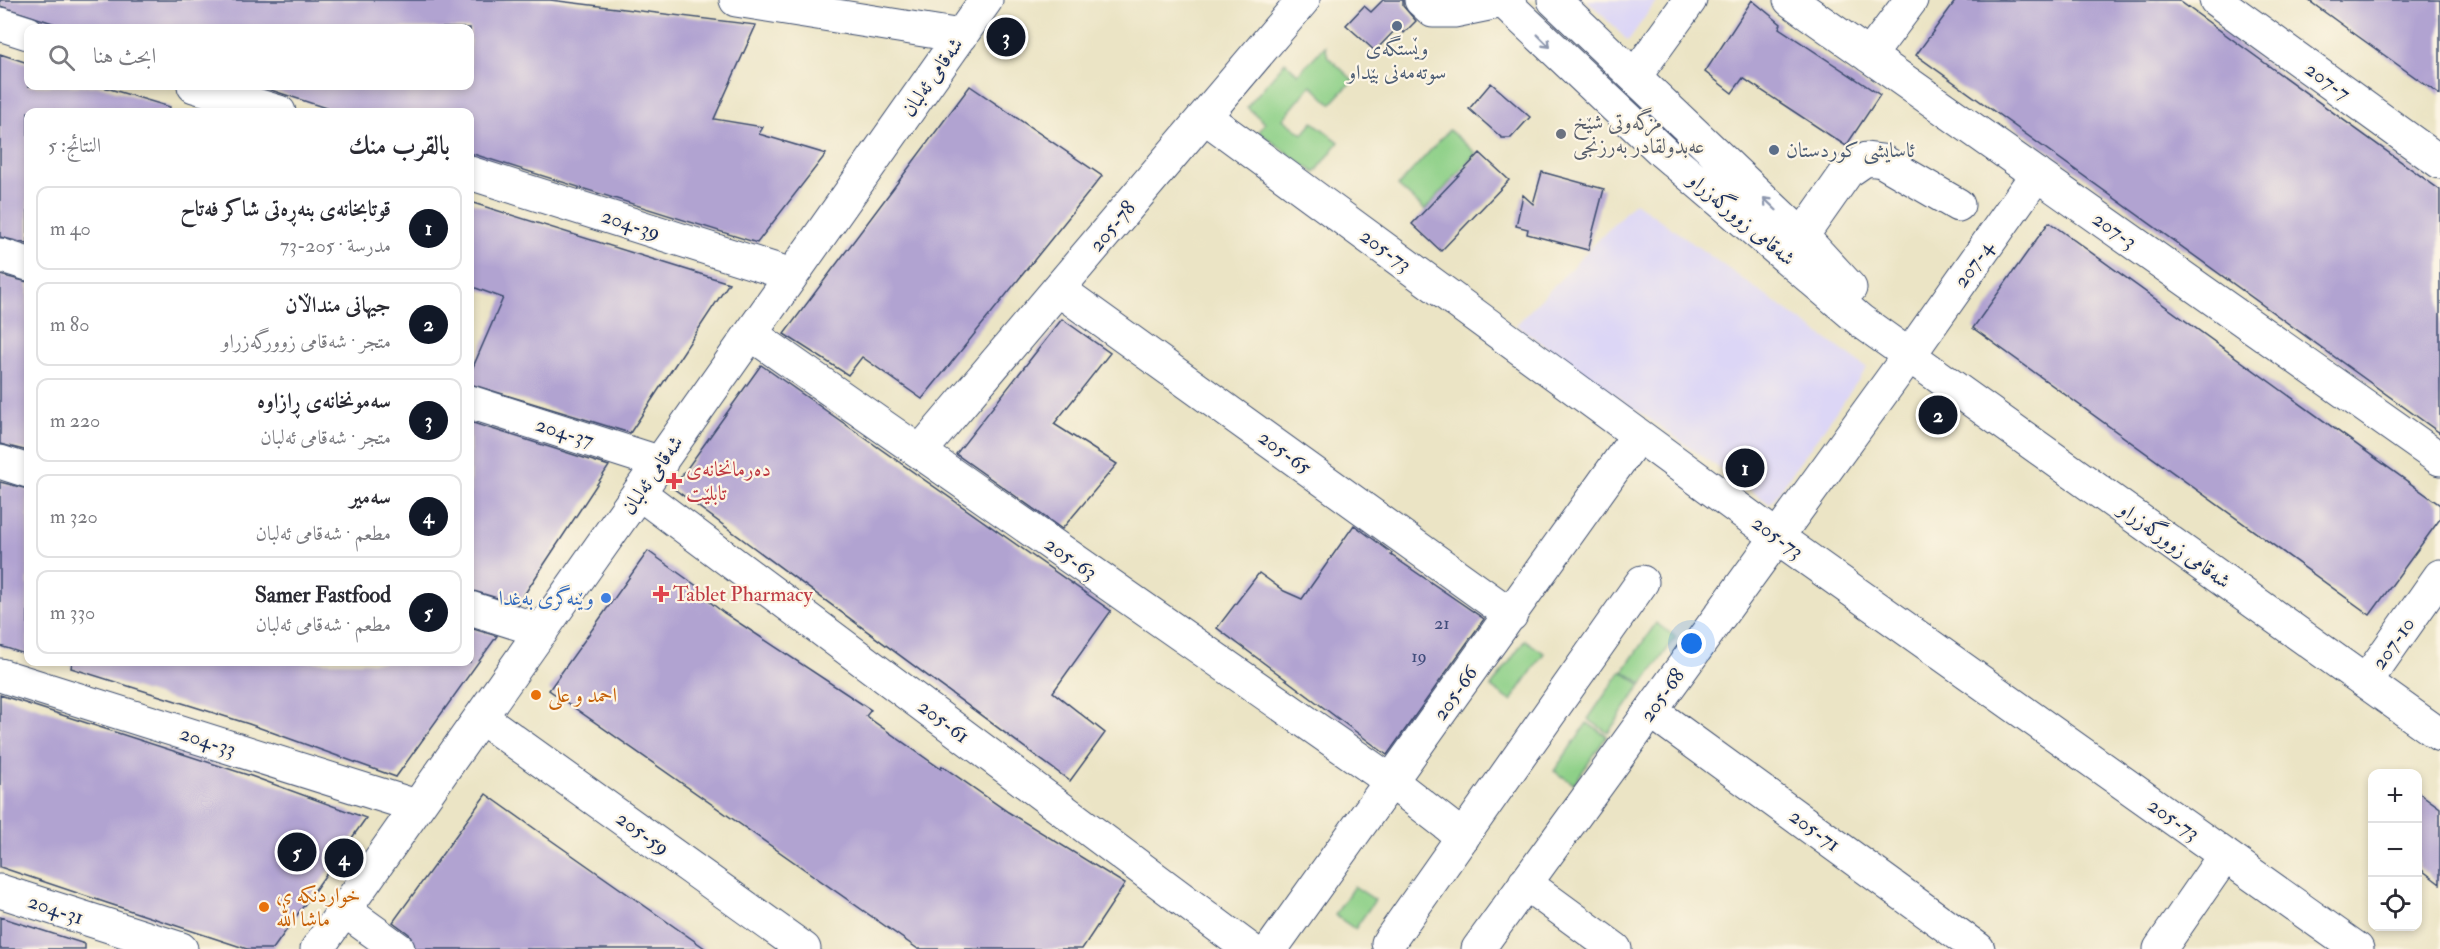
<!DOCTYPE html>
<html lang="ar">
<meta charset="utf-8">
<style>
:root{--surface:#fff;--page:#f2f2f3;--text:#2b2b33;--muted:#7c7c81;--line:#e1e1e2;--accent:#111827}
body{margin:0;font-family:"IM FELL Double Pica",Amiri,serif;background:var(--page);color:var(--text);direction:rtl}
.controls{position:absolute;right:18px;bottom:18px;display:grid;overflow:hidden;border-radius:12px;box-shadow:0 3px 9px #0003}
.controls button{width:54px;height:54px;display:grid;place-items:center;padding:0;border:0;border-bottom:2px solid var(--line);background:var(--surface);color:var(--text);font:30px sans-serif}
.you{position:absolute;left:1692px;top:644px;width:21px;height:21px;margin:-15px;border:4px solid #fff;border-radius:50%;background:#1a73e8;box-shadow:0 0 0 9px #1a73e833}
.badge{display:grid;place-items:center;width:39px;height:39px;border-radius:50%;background:var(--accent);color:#fff;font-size:20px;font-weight:700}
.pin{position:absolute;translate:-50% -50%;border:3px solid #fff;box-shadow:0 2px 6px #0006}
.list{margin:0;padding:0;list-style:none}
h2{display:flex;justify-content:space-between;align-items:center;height:78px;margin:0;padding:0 24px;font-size:26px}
h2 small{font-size:20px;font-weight:400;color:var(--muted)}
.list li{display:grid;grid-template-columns:39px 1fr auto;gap:18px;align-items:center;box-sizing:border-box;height:84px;margin:0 12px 12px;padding:0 12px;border:2px solid var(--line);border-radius:12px}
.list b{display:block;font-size:22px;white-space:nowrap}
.list p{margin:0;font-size:20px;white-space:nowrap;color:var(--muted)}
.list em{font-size:20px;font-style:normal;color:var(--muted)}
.icon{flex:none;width:33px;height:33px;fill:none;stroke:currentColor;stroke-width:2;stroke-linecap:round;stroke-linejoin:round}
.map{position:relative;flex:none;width:2440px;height:949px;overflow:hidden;direction:ltr}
.search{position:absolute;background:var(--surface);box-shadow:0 3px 9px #0003;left:24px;top:24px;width:450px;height:66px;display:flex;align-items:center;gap:15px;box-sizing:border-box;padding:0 21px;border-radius:12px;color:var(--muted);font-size:22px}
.panel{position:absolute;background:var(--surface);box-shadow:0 3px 9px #0003;left:24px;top:108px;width:450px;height:558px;border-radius:12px;direction:rtl}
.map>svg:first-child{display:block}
</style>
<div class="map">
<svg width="2440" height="949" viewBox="0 0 2440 949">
<rect width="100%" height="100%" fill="#fcf5e5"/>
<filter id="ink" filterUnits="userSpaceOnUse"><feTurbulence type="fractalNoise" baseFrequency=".0167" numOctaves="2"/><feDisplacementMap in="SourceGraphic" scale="12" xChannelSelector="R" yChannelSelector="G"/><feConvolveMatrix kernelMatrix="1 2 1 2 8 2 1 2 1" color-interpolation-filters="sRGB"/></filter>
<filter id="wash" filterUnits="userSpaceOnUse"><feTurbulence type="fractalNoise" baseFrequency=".008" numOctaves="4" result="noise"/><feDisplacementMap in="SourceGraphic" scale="24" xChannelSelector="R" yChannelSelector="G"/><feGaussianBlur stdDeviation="1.35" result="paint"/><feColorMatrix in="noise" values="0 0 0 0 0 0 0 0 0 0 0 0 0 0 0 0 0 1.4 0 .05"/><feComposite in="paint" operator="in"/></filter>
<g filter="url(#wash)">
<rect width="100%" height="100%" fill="#ebe4c5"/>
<!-- built -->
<path fill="#dcd6f6" d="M 1587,0 L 1657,0 L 1628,41 Z
M 1635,202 L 1867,368 L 1770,504 L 1516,325 Z"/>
<!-- green -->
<path fill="#8ed088" stroke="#548073" stroke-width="1.5" d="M 1325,46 L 1328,57 L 1353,80 L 1331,104 L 1311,85 L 1283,119 L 1303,134 L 1313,122 L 1339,142 L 1315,173 L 1259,132 L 1265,123 L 1247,107 L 1285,62 L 1298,74 Z
M 1449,130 L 1476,153 L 1425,210 L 1398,186 Z
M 1656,623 L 1676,637 L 1643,684 L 1623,671 Z
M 1525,640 L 1544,653 L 1511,701 L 1491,687 Z
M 1621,671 L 1641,685 L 1608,733 L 1588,719 Z
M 1587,723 L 1607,736 L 1574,784 L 1554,771 Z
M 1354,886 L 1375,900 L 1355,929 L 1335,915 Z"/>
<g id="blocks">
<!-- building -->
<path fill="#b1a3d1" d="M 0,0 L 550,0 L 756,25 L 714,119 L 763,127 L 759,134 L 826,154 L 757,243 L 470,153 L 470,112 L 338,112 L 268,89 L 269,86 L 470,86 L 470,28 L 68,28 L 0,6 Z
M 1383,0 L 1403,0 L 1403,6 L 1416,21 L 1404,33 L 1398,27 L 1375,51 L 1346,25 L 1364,6 L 1371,12 Z
M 1752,0 L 1781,24 L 1779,28 L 1880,95 L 1846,146 L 1743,78 L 1732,93 L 1705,72 Z
M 1956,0 L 2178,0 L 2440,190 L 2440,433 L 1916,55 Z
M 2308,0 L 2440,0 L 2440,95 L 2345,27 Z
M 0,54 L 28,63 L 28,86 L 100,86 L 170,107 L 169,112 L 28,112 L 28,244 L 0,237 Z
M 1491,83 L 1530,117 L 1511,138 L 1502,138 L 1469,109 Z
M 970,86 L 1102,176 L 922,399 L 862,357 L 848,375 L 784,334 Z
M 1480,153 L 1509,180 L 1441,251 L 1412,224 Z
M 1542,172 L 1604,189 L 1588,250 L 1527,234 L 1528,229 L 1516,226 L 1523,195 L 1533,204 Z
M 470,202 L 729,283 L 630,433 L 470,384 L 470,374 L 503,298 L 470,286 Z
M 2049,222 L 2440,505 L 2440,519 L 2370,615 L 1973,328 Z
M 0,275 L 28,282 L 28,451 L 0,444 Z
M 1062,319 L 1110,353 L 1054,424 L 1117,464 L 1062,529 L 956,454 Z
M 761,365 L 1111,611 L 1053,692 L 1105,733 L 1070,781 L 673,488 Z
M 470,422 L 609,466 L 518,604 L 470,590 Z
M 0,482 L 28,489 L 28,655 L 0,646 Z
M 1354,525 L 1392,553 L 1391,555 L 1484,619 L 1387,755 L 1217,628 L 1259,573 L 1284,591 L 1302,599 Z
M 648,551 L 705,592 L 701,595 L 724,613 L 871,710 L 866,716 L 941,769 L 942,766 L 1008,812 L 1125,884 L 1082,949 L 918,949 L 549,690 Z
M 470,628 L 497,636 L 396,777 L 249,724 L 71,668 L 72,662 L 470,662 Z
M 0,695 L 251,776 L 366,818 L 273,949 L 247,949 L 107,903 L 0,867 Z
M 2418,792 L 2440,808 L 2440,884 L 2418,867 Z
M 486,794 L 545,836 L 706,949 L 416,949 L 409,934 L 393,922 Z
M 0,917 L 85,944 L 85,949 L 0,949 Z"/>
</g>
</g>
<g filter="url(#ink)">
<use href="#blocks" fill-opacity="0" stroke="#3a4a6d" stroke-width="1.5"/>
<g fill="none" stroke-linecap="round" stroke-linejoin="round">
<defs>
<path id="minor" d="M 736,0 L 961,36
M 1421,0 L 1433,11 L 1454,11 L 1503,1
M 1790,0 L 2440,459
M 2216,0 L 2440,162
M 0,24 L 28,33
M 1869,56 L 1911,0
M 1635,76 L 1690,0
M 194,86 L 279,112
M 1205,117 L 1777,537 L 2357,949
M 470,173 L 792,275
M 1802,236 L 1847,172 L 1866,159 L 1882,161 L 1958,205
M 0,255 L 28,264
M 1058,289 L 1511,615
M 751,334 L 1392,782 L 1463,837
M 470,402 L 661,463
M 920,452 L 1303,0
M 0,462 L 28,471
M 639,493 L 1249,949
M 470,608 L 542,631
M 0,675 L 416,806
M 2367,680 L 2440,576
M 1651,711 L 1978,949
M 482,718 L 804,949
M 1525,883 L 1615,949
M 0,891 L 181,949
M 344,910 L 398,949
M 1388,943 L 1642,582
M 317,949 L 986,0
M 1271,949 L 1638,435
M 1478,949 L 1910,354 L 2037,174
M 2160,949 L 2225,855"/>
<path id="major" d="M 1502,0 L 1664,153 L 1861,321 L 2440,735
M 1554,0 L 1802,236 L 1850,288"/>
</defs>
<!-- minor casing -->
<use href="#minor" stroke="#3a4a6d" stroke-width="35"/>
<!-- major casing -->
<use href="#major" stroke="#3a4a6d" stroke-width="35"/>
<!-- minor -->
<use href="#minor" stroke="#fff" stroke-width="33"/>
<!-- major -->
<use href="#major" stroke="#fff" stroke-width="33"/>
</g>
<!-- one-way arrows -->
<defs><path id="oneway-shaft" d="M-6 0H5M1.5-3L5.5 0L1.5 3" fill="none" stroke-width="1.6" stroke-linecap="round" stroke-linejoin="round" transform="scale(1.5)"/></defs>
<g stroke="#8d97ae">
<use href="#oneway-shaft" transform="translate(1544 41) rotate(45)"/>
<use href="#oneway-shaft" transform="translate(1770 204) rotate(-136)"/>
</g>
</g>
<!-- markers -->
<g fill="#5c6f8a" stroke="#fcf5e5" stroke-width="2">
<circle cx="1397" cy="26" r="6"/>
<circle cx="1774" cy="150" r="6"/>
</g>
<circle fill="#6b7280" stroke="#fcf5e5" stroke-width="2" cx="1561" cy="134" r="6"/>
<g fill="#e0444e" stroke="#fcf5e5" stroke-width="2">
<path d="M671 472h6v6h6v6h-6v6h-6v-6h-6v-6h6z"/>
<path d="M658 585h6v6h6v6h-6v6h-6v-6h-6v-6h6z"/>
</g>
<circle fill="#3f7fe0" stroke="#fcf5e5" stroke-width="2" cx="606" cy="598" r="6"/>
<g fill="#e8710a" stroke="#fcf5e5" stroke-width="2">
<circle cx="536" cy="695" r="6"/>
<circle cx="264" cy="907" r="6"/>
</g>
<g text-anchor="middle" stroke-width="4.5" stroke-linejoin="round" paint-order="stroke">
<!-- number labels -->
<g font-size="18" fill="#404c7b">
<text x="1442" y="629">21</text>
<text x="1419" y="662">19</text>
</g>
<!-- service labels -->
<g font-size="21" fill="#4e5e75" stroke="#fcf5e5">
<text x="1397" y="55">وێستگەی<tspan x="1397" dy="24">سوتەمەنی بێداو</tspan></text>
<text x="1786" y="157" text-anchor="start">ئاسایشی كوردستان</text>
</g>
<!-- street labels -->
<g font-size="21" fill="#1b2f5e" stroke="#fcf5e5">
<text transform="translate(932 77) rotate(-55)" y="7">شەقامی ئەلبان</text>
<text transform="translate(2328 81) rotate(36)" y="7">207-7</text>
<text transform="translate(1742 219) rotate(40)" y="7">شەقامی زوورگەزراو</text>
<text transform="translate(631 224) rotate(18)" y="7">204-39</text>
<text transform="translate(1112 226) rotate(-50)" y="7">205-78</text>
<text transform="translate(2115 230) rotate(35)" y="7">207-3</text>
<text transform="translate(1386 250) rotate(36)" y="7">205-73</text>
<text transform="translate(1973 264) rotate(-55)" y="7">207-4</text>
<text transform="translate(565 432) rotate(17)" y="7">204-37</text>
<text transform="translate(1285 452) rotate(36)" y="7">205-65</text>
<text transform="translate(652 475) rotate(-55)" y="7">شەقامی ئەلبان</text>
<text transform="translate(1778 537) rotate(36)" y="7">205-73</text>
<text transform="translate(2175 545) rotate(36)" y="7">شەقامی زوورگەزراو</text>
<text transform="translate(1071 558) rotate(35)" y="7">205-63</text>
<text transform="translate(2393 643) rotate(-55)" y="7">207-10</text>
<text transform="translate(1455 693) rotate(-55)" y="7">205-66</text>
<text transform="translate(1662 695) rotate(-54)" y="7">205-68</text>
<text transform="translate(944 721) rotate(37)" y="7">205-61</text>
<text transform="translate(208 741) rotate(18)" y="7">204-33</text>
<text transform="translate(2174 819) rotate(35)" y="7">205-73</text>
<text transform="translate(1815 830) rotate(36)" y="7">205-71</text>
<text transform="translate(643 833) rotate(36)" y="7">205-59</text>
<text transform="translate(56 909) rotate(18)" y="7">204-31</text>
</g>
<!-- worship labels -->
<g font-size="21" fill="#5b616d" stroke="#fcf5e5" text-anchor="start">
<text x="1573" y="129">مزگەوتی شێخ<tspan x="1573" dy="24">عەبدولقادر بەرزنجی</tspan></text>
</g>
<!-- health labels -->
<g font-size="21" fill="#be3a42" stroke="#fcf5e5" text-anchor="start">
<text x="686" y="476">دەرمانخانەی<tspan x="686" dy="24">تابلێت</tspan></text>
<text x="673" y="601">Tablet Pharmacy</text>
</g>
<!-- shop labels -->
<g font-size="21" fill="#366cbe" stroke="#fcf5e5" text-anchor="end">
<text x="594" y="605">وێنەگری بەغدا</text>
</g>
<!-- food labels -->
<g font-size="21" fill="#c56008" stroke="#fcf5e5" text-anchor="start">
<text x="548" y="702">احمد و علی</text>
<text x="276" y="902">خواردنكه ي<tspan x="276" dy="24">ماشا الله</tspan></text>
</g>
</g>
</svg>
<div class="controls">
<button>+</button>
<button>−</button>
<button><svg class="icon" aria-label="locate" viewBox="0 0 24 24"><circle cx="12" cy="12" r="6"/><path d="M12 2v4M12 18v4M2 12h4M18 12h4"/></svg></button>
</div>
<div class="you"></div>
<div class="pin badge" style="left:1745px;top:468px">1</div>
<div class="pin badge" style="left:1938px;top:415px">2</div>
<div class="pin badge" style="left:1006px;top:37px">3</div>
<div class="pin badge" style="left:344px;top:858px">4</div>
<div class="pin badge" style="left:297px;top:852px">5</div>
<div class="search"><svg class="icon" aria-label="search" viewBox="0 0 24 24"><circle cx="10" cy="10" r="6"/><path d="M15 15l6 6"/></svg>ابحث هنا</div>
<section class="panel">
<h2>بالقرب منك<small>النتائج: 5</small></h2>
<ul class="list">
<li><span class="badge">1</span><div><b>قوتابخانەی بنەڕەتی شاكر فەتاح</b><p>مدرسة · 205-73</p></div><em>40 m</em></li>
<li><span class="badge">2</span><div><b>جیهانی منداڵان</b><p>متجر · شەقامی زوورگەزراو</p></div><em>80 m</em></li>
<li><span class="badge">3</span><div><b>سەمونخانەی ڕازاوە</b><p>متجر · شەقامی ئەلبان</p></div><em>220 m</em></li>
<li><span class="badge">4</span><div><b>سەمیر</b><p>مطعم · شەقامی ئەلبان</p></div><em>320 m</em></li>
<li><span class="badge">5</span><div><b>Samer Fastfood</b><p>مطعم · شەقامی ئەلبان</p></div><em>330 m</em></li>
</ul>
</section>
</div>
